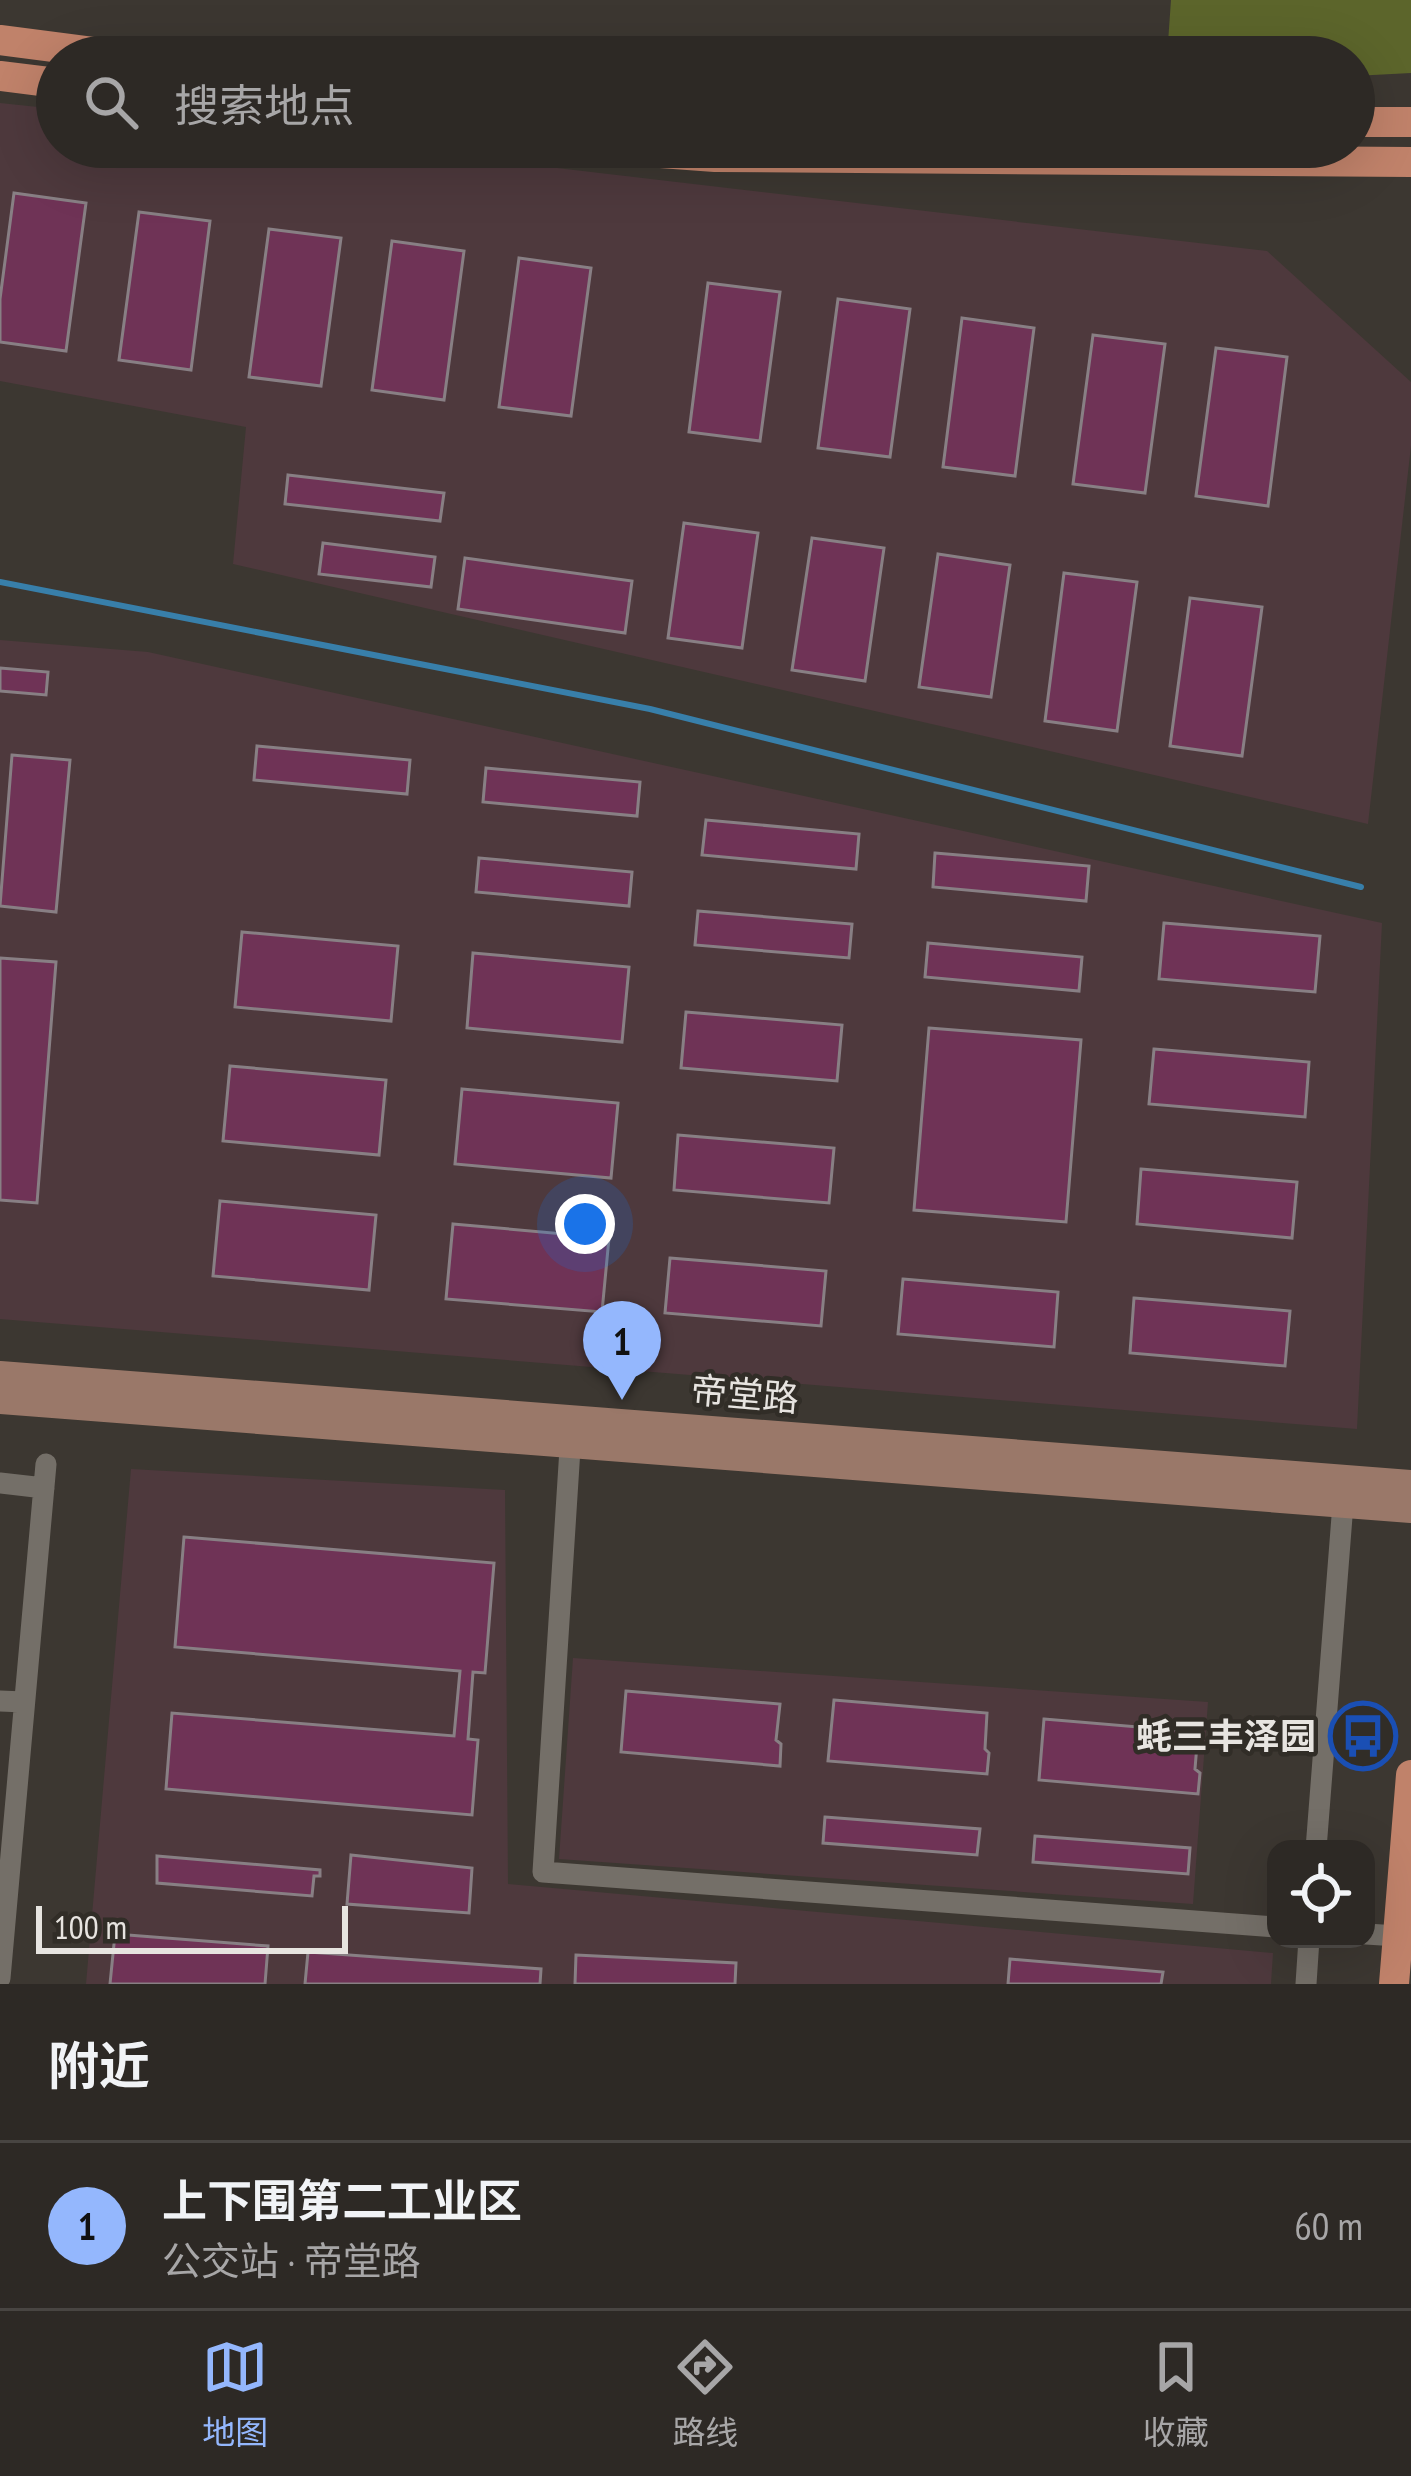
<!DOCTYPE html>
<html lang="zh">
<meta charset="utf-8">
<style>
:root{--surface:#2d2925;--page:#393532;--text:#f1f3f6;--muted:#a7a6a7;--line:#484542;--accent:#94b7fd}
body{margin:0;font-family:"PT Sans Narrow","Noto Sans SC",sans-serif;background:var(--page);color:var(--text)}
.controls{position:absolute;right:36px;bottom:36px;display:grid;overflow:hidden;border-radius:24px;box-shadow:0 12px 48px #0002}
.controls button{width:108px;height:108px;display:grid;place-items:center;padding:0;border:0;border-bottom:3px solid var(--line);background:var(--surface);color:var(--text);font:60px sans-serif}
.scale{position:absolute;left:36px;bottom:30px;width:312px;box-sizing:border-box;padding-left:12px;border:6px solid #e7e4e0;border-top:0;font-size:33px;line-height:42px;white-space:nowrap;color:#e7e4e0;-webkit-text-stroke:9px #312d27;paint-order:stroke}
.you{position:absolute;left:585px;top:1224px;width:42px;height:42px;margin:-30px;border:9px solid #fff;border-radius:50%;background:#1a73e8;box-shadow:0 0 0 18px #1a73e833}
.badge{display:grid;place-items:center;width:78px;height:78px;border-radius:50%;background:var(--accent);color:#111;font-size:39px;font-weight:700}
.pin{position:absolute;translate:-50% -99px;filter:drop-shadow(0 3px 6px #0008)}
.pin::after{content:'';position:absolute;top:63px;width:42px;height:36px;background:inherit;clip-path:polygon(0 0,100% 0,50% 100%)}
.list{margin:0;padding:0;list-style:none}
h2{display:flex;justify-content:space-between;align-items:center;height:156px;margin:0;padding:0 48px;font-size:51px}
h2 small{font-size:39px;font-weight:400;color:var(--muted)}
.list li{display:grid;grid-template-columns:78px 1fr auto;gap:36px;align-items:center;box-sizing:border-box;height:168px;padding:0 48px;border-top:3px solid var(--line)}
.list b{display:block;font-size:45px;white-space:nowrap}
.list p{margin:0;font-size:39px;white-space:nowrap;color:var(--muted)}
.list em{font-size:39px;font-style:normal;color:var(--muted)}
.icon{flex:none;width:66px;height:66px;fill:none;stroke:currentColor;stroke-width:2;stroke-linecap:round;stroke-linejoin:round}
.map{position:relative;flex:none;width:1411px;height:1984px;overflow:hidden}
.search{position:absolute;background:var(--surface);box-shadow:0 12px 48px #0002;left:36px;right:36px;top:36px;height:132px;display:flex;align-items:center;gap:30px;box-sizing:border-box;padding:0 42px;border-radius:66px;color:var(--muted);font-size:45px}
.sheet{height:324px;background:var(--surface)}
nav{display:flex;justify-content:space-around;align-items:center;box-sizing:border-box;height:168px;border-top:3px solid var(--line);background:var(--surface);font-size:33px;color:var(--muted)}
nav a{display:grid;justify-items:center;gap:6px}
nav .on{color:var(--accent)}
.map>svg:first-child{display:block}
</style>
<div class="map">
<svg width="1411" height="1984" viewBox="0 0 1411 1984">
<rect width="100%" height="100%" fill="#3c3731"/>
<!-- industrial -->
<path fill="#4e393d" d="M 0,103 L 57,109 L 57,147 L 378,147 L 1267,251 L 1411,382 L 1411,446 L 1368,824 L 233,564 L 246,427 L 0,381 Z
M 0,640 L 148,652 L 1382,923 L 1357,1429 L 0,1319 Z
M 131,1469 L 505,1490 L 508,1884 L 1273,1953 L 1271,1984 L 86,1984 Z
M 573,1658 L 1208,1702 L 1193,1904 L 559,1859 Z"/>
<!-- green -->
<path fill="#5c652b" d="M 1171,0 L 1411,0 L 1411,73 L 1354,76 L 1354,57 L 1167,57 Z"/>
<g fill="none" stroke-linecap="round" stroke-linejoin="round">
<!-- stream -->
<path stroke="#387faa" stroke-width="6" d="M 0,582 L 650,709 L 1361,887"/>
</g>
<!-- building -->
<path fill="#6f3356" stroke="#887f84" stroke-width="3" d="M 14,193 L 86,203 L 66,351 L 0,342 L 0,299 Z
M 139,212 L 210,221 L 191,370 L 119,360 Z
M 269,229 L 341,238 L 321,386 L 249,377 Z
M 392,241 L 464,251 L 444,400 L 372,390 Z
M 519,258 L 591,268 L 571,416 L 499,407 Z
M 708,283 L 780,292 L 760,441 L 689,432 Z
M 838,299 L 910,309 L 890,457 L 818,448 Z
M 962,318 L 1034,328 L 1015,476 L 943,467 Z
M 1093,335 L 1165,344 L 1145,493 L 1073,484 Z
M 1216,348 L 1287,357 L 1268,506 L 1196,496 Z
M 288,475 L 444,493 L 440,521 L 285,504 Z
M 684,523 L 758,533 L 742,648 L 668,638 Z
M 812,538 L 884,548 L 865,681 L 792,670 Z
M 323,543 L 435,557 L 431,587 L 319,574 Z
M 938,554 L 1010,565 L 991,697 L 919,687 Z
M 465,558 L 632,581 L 625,633 L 458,609 Z
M 1064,573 L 1137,582 L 1117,731 L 1045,721 Z
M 1190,598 L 1262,607 L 1242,756 L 1170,746 Z
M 0,668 L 48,672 L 46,695 L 0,691 Z
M 257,746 L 410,760 L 407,794 L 254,780 Z
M 12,755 L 70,760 L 56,912 L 0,906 Z
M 486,768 L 640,782 L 637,816 L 483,802 Z
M 706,820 L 859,834 L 856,869 L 702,855 Z
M 935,853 L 1089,866 L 1086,901 L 933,887 Z
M 479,858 L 632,872 L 629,906 L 476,892 Z
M 698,911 L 852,924 L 849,958 L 695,945 Z
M 1164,923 L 1320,936 L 1315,992 L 1159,979 Z
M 242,932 L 398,946 L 391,1021 L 235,1007 Z
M 928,943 L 1082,957 L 1079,991 L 925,977 Z
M 473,953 L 629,967 L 622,1042 L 467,1028 Z
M 0,958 L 56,962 L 37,1203 L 0,1200 Z
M 686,1012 L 842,1025 L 837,1081 L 681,1068 Z
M 929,1028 L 1081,1040 L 1066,1222 L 914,1210 Z
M 1154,1049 L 1309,1062 L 1305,1117 L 1149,1104 Z
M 230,1066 L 386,1080 L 379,1155 L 223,1141 Z
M 462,1089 L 618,1103 L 611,1178 L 455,1164 Z
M 678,1135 L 834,1148 L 829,1203 L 674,1190 Z
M 1141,1169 L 1297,1182 L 1292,1238 L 1137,1224 Z
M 220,1201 L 376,1215 L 369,1290 L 213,1276 Z
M 453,1224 L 609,1238 L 602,1312 L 446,1299 Z
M 670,1258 L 826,1271 L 821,1326 L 665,1313 Z
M 903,1279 L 1058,1292 L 1054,1347 L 898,1334 Z
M 1134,1298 L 1290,1311 L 1285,1366 L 1130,1353 Z
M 184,1537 L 494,1563 L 485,1673 L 473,1672 L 468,1739 L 478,1740 L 472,1815 L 166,1789 L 172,1713 L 454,1736 L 460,1671 L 175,1647 Z
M 626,1691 L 780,1704 L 776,1740 L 781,1744 L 780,1766 L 621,1752 Z
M 834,1700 L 987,1713 L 985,1749 L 989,1753 L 987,1774 L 828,1761 Z
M 1044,1719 L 1198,1732 L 1195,1769 L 1200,1773 L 1198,1794 L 1039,1780 Z
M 825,1817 L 980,1829 L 977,1855 L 823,1843 Z
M 1035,1836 L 1190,1848 L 1188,1874 L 1033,1862 Z
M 351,1855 L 472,1868 L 469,1913 L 347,1904 Z
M 157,1856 L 320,1870 L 320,1876 L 314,1876 L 312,1896 L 157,1883 Z
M 115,1934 L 268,1946 L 265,1984 L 110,1984 Z
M 308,1952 L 541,1969 L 540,1984 L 305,1984 Z
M 576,1955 L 736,1963 L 735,1984 L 575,1984 Z
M 1010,1959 L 1163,1972 L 1161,1984 L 1008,1984 Z"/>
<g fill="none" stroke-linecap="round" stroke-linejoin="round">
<!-- street -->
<path stroke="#746f68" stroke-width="21" d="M 571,1433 L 543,1872 L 1276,1927
M 0,1483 L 44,1488
M 0,1701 L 24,1702
M 1316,1849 L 1344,1491
M 1366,1934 L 1398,1936
M 0,1978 L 46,1464
M 1306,1984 L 1309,1939"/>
<!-- secondary -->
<path stroke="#9a7869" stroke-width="30" d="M 0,1376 L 1411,1485
M 0,1399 L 1411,1508"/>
<!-- primary -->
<path stroke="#c0826a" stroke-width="30" d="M 0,40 L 131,57
M 0,76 L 57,83
M 1354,122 L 1411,122
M 579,147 L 715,157 L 1411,162
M 1394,1984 L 1411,1775"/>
</g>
<!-- icons -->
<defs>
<symbol id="bus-ring" viewBox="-11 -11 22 22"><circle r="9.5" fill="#312d27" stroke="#1a4fb4" stroke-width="1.5"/><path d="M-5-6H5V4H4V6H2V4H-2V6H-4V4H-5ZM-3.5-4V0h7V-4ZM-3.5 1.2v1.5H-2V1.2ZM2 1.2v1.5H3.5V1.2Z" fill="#1a4fb4"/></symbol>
</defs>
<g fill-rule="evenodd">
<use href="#bus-ring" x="1325" y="1698" width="76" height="76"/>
</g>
<g text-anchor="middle" stroke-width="9" stroke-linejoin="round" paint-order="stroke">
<!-- street labels -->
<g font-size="36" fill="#e7e4e0" stroke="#312d27">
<text transform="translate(745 1394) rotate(5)" y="13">帝堂路</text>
</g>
<!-- poi labels -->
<g font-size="36" font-weight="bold" fill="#e7e4e0" stroke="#312d27" text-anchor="end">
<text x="1316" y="1749">蚝三丰泽园</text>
</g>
</g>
</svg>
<div class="controls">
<button><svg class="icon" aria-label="locate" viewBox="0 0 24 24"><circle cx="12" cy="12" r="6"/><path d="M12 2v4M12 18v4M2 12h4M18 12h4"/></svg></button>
</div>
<div class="scale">100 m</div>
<div class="you"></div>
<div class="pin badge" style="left:622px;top:1400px">1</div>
<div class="search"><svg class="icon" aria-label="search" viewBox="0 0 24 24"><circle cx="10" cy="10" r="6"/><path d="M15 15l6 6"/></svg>搜索地点</div>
</div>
<section class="sheet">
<h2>附近<small></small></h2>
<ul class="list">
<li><span class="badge">1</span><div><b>上下围第二工业区</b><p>公交站 · 帝堂路</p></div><em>60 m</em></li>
</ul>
</section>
<nav>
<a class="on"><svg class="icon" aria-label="map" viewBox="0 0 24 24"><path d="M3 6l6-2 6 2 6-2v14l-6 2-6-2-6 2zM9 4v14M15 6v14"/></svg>地图</a>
<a><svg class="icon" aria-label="directions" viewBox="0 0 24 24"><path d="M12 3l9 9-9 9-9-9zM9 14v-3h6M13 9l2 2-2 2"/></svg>路线</a>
<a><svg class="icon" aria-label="saved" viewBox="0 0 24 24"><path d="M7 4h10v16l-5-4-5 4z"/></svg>收藏</a>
</nav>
